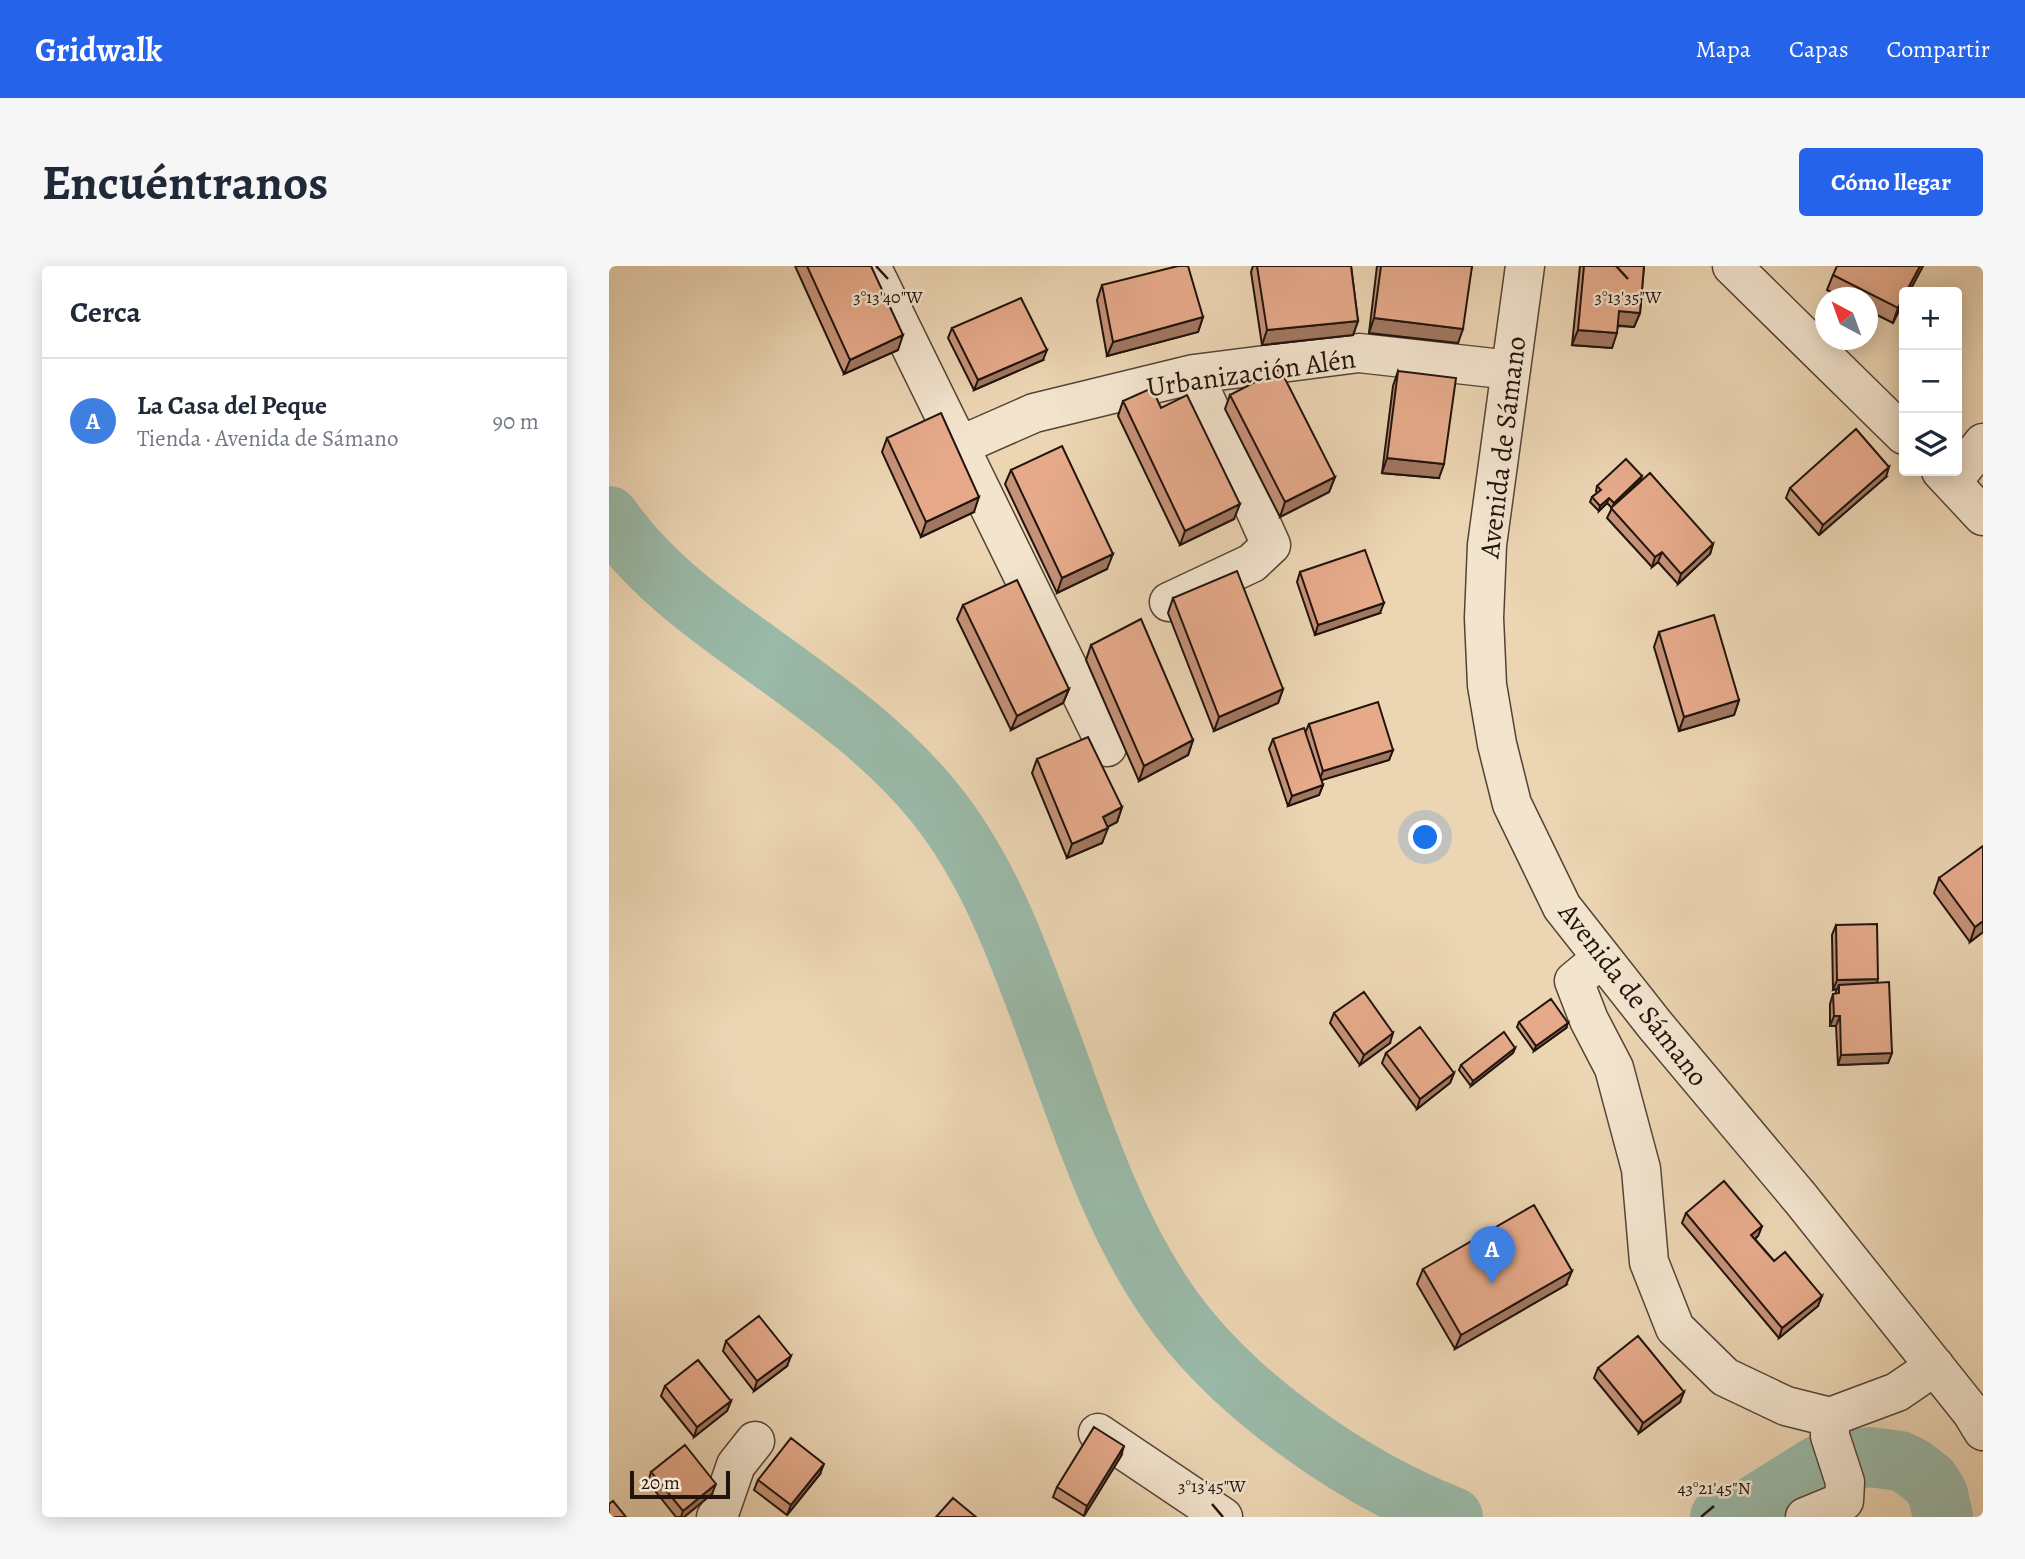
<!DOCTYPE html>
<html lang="es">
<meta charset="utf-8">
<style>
:root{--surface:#fff;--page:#f6f6f7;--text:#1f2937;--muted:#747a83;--line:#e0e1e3;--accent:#2563eb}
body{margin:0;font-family:Alegreya,serif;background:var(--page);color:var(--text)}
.controls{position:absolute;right:21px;top:21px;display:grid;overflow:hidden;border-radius:7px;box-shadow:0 4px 18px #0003}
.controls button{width:63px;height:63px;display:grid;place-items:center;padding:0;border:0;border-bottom:2px solid var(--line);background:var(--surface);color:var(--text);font:35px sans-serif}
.compass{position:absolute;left:1206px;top:21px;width:63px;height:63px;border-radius:50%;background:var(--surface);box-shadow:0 4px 18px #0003;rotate:319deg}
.scale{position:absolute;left:21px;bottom:18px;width:100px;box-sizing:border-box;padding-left:7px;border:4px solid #21130d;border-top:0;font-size:19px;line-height:24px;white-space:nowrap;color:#21130d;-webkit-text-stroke:5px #f3e4ce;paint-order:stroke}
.you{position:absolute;left:817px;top:572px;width:24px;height:24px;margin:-18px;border:5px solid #fff;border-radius:50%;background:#1a73e8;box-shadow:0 0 0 10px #1a73e833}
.badge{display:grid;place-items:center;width:46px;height:46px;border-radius:50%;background:var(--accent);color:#fff;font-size:23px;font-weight:700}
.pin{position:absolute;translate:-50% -58px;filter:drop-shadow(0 2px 4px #0008)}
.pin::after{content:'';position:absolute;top:37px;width:24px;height:21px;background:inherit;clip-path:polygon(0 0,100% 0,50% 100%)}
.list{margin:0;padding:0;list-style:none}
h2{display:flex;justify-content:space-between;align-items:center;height:91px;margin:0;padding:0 28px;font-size:30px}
h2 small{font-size:23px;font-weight:400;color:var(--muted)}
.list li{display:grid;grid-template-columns:46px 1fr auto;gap:21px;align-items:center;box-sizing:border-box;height:126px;padding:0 28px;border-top:2px solid var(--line)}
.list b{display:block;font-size:26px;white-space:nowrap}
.list p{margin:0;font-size:23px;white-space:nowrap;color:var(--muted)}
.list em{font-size:23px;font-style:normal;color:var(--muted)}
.icon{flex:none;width:38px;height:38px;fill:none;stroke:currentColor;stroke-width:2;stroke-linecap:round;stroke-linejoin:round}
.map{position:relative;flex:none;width:1374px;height:1251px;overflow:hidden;border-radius:7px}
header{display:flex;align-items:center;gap:42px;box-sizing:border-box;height:98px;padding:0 35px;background:var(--accent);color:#fff}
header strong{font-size:33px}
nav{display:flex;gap:38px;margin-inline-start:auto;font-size:24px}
.intro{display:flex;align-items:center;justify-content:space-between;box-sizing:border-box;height:168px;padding:0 42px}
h1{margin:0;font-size:49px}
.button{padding:18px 32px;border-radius:7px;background:var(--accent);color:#fff;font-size:24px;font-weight:700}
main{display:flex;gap:42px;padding:0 42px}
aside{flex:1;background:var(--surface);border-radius:7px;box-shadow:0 4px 18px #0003}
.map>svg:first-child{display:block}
</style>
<header>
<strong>Gridwalk</strong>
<nav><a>Mapa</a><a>Capas</a><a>Compartir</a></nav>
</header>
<div class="intro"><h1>Encuéntranos</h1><a class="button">Cómo llegar</a></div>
<main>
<aside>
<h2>Cerca<small></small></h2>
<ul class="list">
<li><span class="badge" style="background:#3f7fe0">A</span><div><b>La Casa del Peque</b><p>Tienda · Avenida de Sámano</p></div><em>90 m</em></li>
</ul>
</aside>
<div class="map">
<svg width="1374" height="1251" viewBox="0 0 1374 1251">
<rect width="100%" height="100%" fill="#ecd5b3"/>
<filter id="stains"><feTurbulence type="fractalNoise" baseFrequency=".00286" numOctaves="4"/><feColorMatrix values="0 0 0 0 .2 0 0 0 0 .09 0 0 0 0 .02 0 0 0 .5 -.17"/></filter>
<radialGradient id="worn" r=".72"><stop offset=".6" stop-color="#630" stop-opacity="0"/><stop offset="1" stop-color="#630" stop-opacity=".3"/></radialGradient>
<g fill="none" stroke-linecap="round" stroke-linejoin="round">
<!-- river -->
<path stroke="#9ab9a8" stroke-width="60" d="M 0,250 C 38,305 91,344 144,382 C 208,428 275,474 325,536 C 382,606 412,694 443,778 C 475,865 504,956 556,1032 C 618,1125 741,1211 844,1251
M 1111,1251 L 1135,1246 L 1210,1199 L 1261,1191 L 1291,1195 L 1303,1201 L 1321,1215 L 1329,1228 L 1334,1251"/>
<defs>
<path id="minor" d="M 262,0 L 498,481
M 916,0 L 878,279 L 875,352 L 878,419 L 888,478 L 903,538 L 953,641 L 1046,759 L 1192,933 L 1363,1147 L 1374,1165
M 1123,0 L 1295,169
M 350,180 L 425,147 L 585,108 L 750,87 L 902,104
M 1332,205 L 1374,250
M 1343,216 L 1374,177
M 560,336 L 643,297 L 662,279 L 585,108
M 993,692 L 965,715 L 980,754 L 1005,802 L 1032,903 L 1040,996 L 1066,1062 L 1116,1111 L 1177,1140 L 1221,1151 L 1288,1126 L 1326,1100
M 489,1167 L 614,1251
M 107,1251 L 110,1248 L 127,1199 L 146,1175
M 1196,1251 L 1235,1235 L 1236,1216 L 1221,1170 L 1221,1151"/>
</defs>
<!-- minor casing -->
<use href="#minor" stroke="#544436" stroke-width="41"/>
<!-- minor -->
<use href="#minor" stroke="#f3e4ce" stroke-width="38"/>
</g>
<!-- wall -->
<path fill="#c69278" stroke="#21130d" stroke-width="2" d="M 186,0 L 262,0 L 289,84 L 235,108 Z
M 644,0 L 742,0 L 749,55 L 744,69 L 653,79 L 642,6 Z
M 768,0 L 863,0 L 849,77 L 760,67 Z
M 971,0 L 1035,0 L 1031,47 L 1025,61 L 1009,60 L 1003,82 L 963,79 Z
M 1314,0 L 1300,26 L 1295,26 L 1284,57 L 1258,44 L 1258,32 L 1234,32 L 1218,24 L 1224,9 Z
M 493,19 L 594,51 L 589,66 L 498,90 L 488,34 Z
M 343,62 L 434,94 L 365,124 L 339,72 Z
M 789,105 L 830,212 L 773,207 L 784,120 Z
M 621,129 L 726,211 L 720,226 L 671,251 L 616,143 Z
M 514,135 L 552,142 L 625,253 L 571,279 L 509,150 Z
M 278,172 L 365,246 L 312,271 L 273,186 Z
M 402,204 L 498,303 L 448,327 L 396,218 Z
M 1033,210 L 1031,215 L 1010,235 L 1104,278 L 1101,288 L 1069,318 L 1049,296 L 1043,301 L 998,252 L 1003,242 L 998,237 L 990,245 L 981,236 L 983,231 L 988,227 L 987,225 L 988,220 Z
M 1277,211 L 1210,269 L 1177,232 L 1181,222 Z
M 691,306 L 771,347 L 706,369 L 688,316 Z
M 564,332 L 674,423 L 669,437 L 605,465 L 559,347 Z
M 354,339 L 460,423 L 454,437 L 402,464 L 348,353 Z
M 1050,366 L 1130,434 L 1125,449 L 1070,465 L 1045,381 Z
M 482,379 L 584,474 L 579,489 L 530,515 L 477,394 Z
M 700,458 L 784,484 L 780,494 L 712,514 L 714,519 L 710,529 L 679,540 L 660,483 L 664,473 L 696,467 Z
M 428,493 L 513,541 L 508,556 L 498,561 L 493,577 L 458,592 L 423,507 Z
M 1330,612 L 1374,666 L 1361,676 L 1325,627 Z
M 1227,659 L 1268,717 L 1283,787 L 1279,797 L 1229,799 L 1227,760 L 1221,760 L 1221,738 L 1224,728 L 1226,728 L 1228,723 L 1224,724 L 1223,669 Z
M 725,747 L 781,777 L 751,799 L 721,757 Z
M 910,756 L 957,762 L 925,785 L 908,761 Z
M 906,782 L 904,787 L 862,820 L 850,804 L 852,799 Z
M 777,787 L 845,807 L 841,817 L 808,843 L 773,797 Z
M 1077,947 L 1153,960 L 1149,970 L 1146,973 L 1165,995 L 1209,1040 L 1170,1072 L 1073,957 Z
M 814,1003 L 957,1019 L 846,1083 L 808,1018 Z
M 117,1075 L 178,1100 L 145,1125 L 114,1085 Z
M 989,1102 L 1071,1136 L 1030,1167 L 985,1112 Z
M 56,1120 L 122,1135 L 118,1145 L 85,1171 L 52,1130 Z
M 512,1190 L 475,1250 L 444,1231 L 448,1221 Z
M 42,1206 L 103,1228 L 75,1251 L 67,1251 L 39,1216 Z
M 211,1208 L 178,1249 L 145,1224 L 149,1214 Z"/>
<!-- shaded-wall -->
<path fill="#a17761" stroke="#21130d" stroke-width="2" d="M 1311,0 L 1314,0 L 1300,26 L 1297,26 Z
M 1295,30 L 1295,35 L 1284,57 L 1289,42 Z
M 1010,45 L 1031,47 L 1025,61 L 1005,59 Z
M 594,51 L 589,66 L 498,90 L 504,76 Z
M 765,52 L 854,63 L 849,77 L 760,67 Z
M 749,55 L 744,69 L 653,79 L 658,64 Z
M 969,64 L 1008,67 L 1003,82 L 963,79 Z
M 294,69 L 289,84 L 235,108 L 241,94 Z
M 438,84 L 434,94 L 365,124 L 369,114 Z
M 778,192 L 835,198 L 830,212 L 773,207 Z
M 1280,201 L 1277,211 L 1210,269 L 1214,259 Z
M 1033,210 L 1031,215 L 1003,242 L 1005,237 Z
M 726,211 L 720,226 L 671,251 L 676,236 Z
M 370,231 L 365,246 L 312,271 L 317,256 Z
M 1000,232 L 998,237 L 990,245 L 991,240 Z
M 631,238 L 625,253 L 571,279 L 576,265 Z
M 1104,278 L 1101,288 L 1069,318 L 1072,308 Z
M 1053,286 L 1049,296 L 1043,301 L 1046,291 Z
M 504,288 L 498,303 L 448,327 L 453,312 Z
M 775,337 L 771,347 L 706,369 L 709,359 Z
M 460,423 L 454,437 L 402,464 L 408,450 Z
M 674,423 L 669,437 L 605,465 L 610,451 Z
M 1130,434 L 1125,449 L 1070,465 L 1075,451 Z
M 584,474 L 579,489 L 530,515 L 535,500 Z
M 784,484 L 780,494 L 710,515 L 714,505 Z
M 714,519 L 710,529 L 679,540 L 683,530 Z
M 513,541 L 508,556 L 489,566 L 494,551 Z
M 499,562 L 493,577 L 458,592 L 463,578 Z
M 1374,655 L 1374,666 L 1361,676 L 1366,661 Z
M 1269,713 L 1266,723 L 1230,719 L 1228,723 L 1224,724 L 1228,714 Z
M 1225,750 L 1231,750 L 1227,760 L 1221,760 Z
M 959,757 L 957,762 L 925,785 L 927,780 Z
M 784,767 L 781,777 L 751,799 L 755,789 Z
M 906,782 L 904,787 L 862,820 L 864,815 Z
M 1283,787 L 1279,797 L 1229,799 L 1232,789 Z
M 845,807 L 841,817 L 808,843 L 811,833 Z
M 1153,960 L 1149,970 L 1139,979 L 1142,969 Z
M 963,1005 L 957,1019 L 846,1083 L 852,1069 Z
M 1213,1030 L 1209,1040 L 1170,1072 L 1173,1062 Z
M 182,1090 L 178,1100 L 145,1125 L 148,1115 Z
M 1075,1126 L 1071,1136 L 1030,1167 L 1034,1157 Z
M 122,1135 L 118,1145 L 85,1171 L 88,1161 Z
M 515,1180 L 512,1190 L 475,1250 L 478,1240 Z
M 215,1198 L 211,1208 L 178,1249 L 182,1239 Z
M 107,1218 L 103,1228 L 75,1251 L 72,1251 L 74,1245 Z"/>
<!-- building -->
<path fill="#e6aa8b" stroke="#21130d" stroke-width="2" d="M 198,0 L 262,0 L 294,69 L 241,94 Z
M 569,0 L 579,0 L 594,51 L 504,76 L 493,19 Z
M 648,0 L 742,0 L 749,55 L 658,64 Z
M 772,0 L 863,0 L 854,63 L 765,52 Z
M 975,0 L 1035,0 L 1031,47 L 1010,45 L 1008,67 L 969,64 Z
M 1228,0 L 1311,0 L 1297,26 L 1295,26 L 1295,30 L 1289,42 L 1224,9 Z
M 412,32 L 438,84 L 369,114 L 343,62 Z
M 671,103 L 726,211 L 676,236 L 621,129 Z
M 789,105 L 847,112 L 835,198 L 778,192 Z
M 543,122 L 552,142 L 578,129 L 631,238 L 576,265 L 514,135 Z
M 332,147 L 370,231 L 317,256 L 278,172 Z
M 1247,163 L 1280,201 L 1214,259 L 1181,222 Z
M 453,180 L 504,288 L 453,312 L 402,204 Z
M 1017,193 L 1033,210 L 1005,237 L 1000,232 L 991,240 L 983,231 L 992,224 L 988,220 Z
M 1041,207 L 1104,278 L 1072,308 L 1053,286 L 1046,291 L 1002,242 Z
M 756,284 L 775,337 L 709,359 L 691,306 Z
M 628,305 L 674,423 L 610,451 L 564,332 Z
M 408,314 L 460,423 L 408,450 L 354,339 Z
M 1105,349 L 1130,434 L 1075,451 L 1050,366 Z
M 532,353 L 584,474 L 535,500 L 482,379 Z
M 769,436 L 784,484 L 714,505 L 700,458 Z
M 695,462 L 714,519 L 683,530 L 664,473 Z
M 479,471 L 513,541 L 494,551 L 499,562 L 463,578 L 428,493 Z
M 1374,580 L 1374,655 L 1366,661 L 1330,612 Z
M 1268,658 L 1269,713 L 1228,714 L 1227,659 Z
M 1280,716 L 1283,787 L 1232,789 L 1231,750 L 1225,750 L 1224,728 L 1230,727 L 1230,719 Z
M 755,726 L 784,767 L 755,789 L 725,747 Z
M 942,733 L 959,757 L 927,780 L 910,756 Z
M 811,761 L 845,807 L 811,833 L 777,787 Z
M 895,766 L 906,782 L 864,815 L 852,799 Z
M 1115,915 L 1153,960 L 1142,969 L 1165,995 L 1176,986 L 1213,1030 L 1173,1062 L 1077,947 Z
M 925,939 L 963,1005 L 852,1069 L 814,1003 Z
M 150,1050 L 182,1090 L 148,1115 L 117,1075 Z
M 1029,1070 L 1075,1126 L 1034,1157 L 989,1102 Z
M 89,1094 L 122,1135 L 88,1161 L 56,1120 Z
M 485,1161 L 515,1180 L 478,1240 L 448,1221 Z
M 182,1172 L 215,1198 L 182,1239 L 149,1214 Z
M 76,1179 L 107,1218 L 74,1245 L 42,1206 Z
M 344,1232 L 367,1251 L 327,1251 Z
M 4,1235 L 17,1251 L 0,1251 L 0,1238 Z"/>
<!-- ticks -->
<path fill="none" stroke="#21130d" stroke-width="2.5" d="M 267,0 L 279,13M 1007,0 L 1019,13M 603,1238 L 614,1251M 1092,1251 L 1105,1240"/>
<g text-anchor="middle" stroke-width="5" stroke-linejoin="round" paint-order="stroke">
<!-- street labels -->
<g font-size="28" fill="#21130d" stroke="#f3e4ce">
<text transform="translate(642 106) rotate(-8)" y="10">Urbanización Alén</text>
<text transform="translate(893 181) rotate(-83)" y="10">Avenida de Sámano</text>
<text transform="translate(1025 728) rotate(52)" y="10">Avenida de Sámano</text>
</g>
</g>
<g font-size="18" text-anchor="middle" fill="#21130d" stroke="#f3e4ce" stroke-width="5" stroke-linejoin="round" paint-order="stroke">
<text x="279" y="37">3°13'40"W</text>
<text x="1019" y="37">3°13'35"W</text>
<text x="603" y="1226">3°13'45"W</text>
<text x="1105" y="1228">43°21'45"N</text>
</g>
<rect width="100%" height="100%" filter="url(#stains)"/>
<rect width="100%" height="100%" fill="url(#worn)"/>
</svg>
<div class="controls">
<button>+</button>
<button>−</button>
<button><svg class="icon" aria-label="layers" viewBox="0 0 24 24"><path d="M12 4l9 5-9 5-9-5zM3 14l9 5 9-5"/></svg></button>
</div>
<svg class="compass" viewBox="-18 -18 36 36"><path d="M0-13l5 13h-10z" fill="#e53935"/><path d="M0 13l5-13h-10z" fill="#747a83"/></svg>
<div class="scale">20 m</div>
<div class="you"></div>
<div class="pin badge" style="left:883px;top:1018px;background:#3f7fe0">A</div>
</div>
</main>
